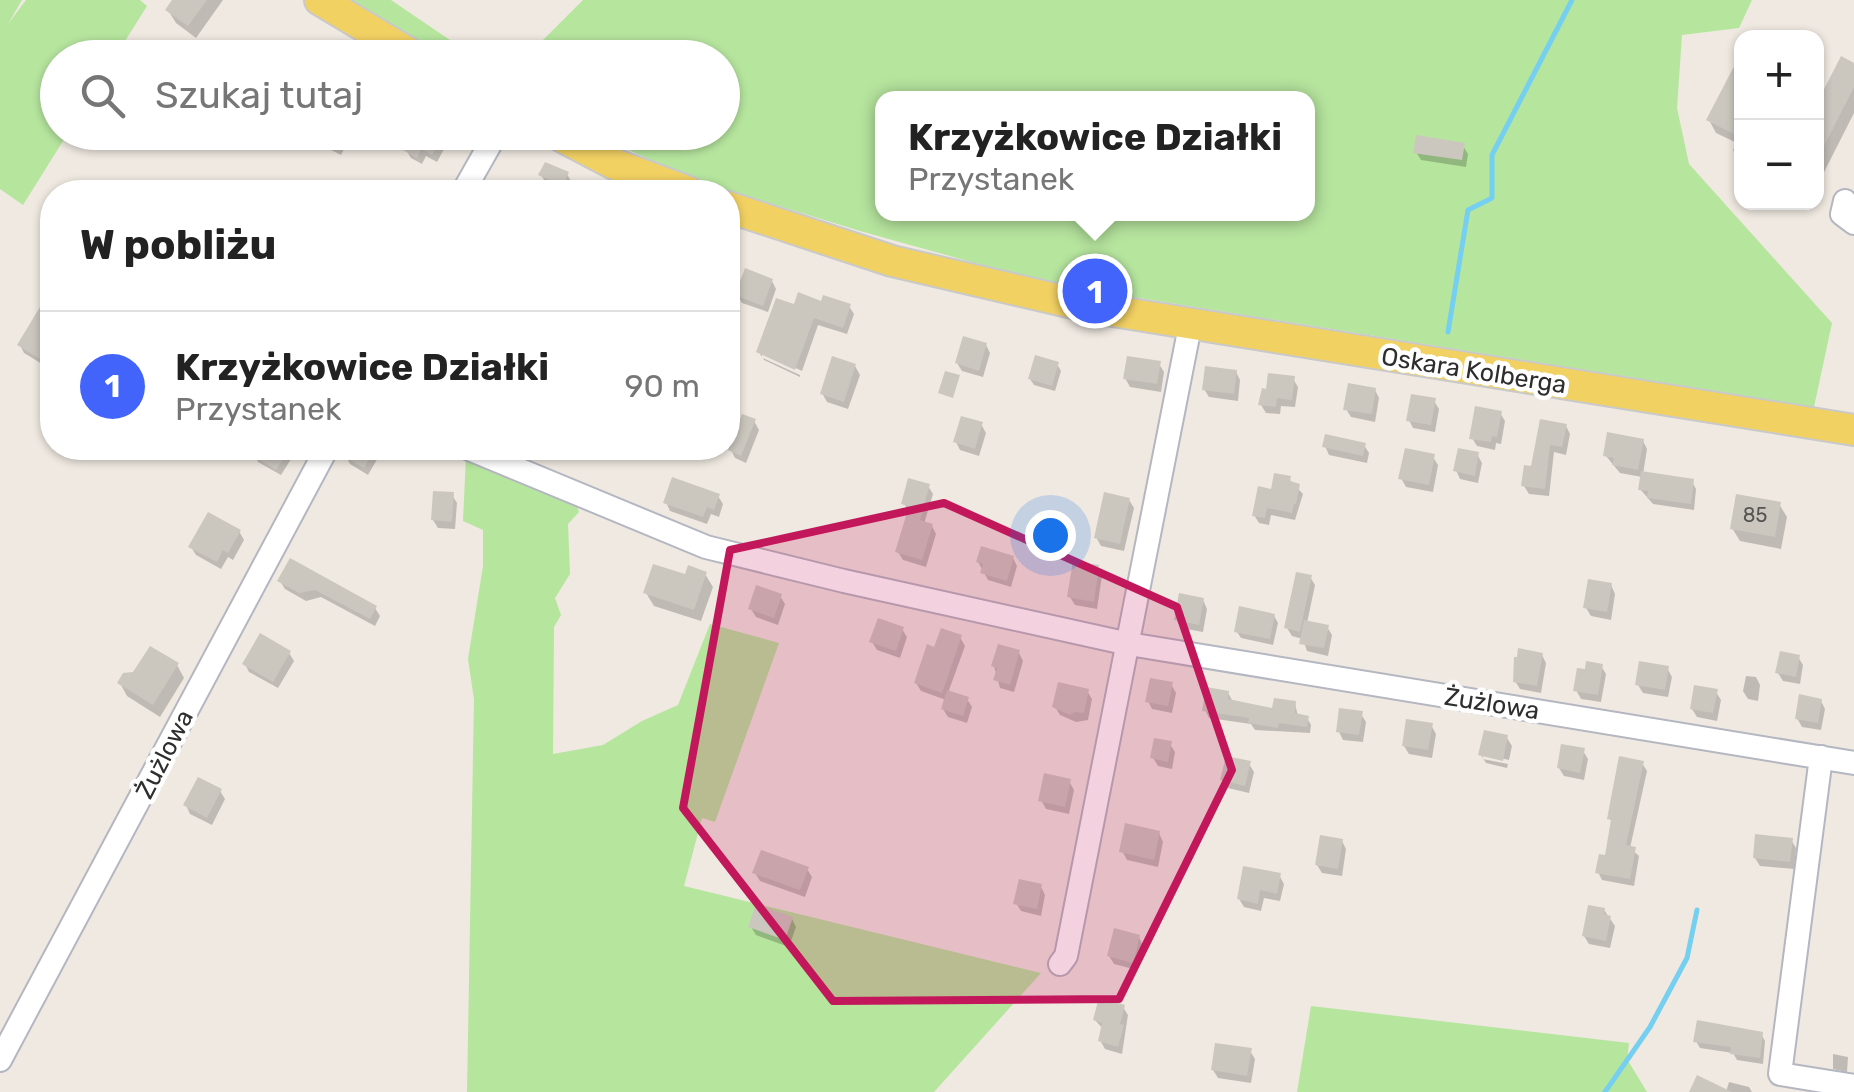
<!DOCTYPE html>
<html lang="pl">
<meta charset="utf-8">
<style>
:root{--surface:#fff;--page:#f6f6f6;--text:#222;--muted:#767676;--line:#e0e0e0;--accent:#4264fb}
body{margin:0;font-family:Rubik,sans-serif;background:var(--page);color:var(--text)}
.controls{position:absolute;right:30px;top:30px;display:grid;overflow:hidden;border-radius:20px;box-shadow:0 2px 8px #0004}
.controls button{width:90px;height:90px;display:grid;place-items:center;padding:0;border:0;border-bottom:2px solid var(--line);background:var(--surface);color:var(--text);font:50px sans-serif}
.you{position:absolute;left:1050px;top:535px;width:35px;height:35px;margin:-25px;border:8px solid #fff;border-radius:50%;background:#1a73e8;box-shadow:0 0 0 15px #1a73e833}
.badge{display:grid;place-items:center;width:65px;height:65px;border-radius:50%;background:var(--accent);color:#fff;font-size:32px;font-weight:700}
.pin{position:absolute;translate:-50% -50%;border:5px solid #fff;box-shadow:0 2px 10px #0006}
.popup{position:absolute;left:875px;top:91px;width:440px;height:130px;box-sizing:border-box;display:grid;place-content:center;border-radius:20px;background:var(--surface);filter:drop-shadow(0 2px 8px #0005);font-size:32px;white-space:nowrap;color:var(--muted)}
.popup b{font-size:38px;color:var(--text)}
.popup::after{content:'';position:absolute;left:50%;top:100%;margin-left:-20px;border:20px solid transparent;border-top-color:var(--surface)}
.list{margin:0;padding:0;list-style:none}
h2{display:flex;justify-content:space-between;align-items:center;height:130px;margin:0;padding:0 40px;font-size:42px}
h2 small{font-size:32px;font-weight:400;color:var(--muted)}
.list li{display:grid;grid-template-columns:65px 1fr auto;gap:30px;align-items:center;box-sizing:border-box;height:150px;padding:0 40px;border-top:2px solid var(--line)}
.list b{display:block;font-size:38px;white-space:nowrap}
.list p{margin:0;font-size:32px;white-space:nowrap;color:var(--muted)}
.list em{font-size:32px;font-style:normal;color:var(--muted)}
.icon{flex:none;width:55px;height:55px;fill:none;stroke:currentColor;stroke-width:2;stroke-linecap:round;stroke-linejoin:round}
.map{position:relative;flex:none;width:1854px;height:1092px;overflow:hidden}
.search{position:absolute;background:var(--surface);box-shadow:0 2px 8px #0004;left:40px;top:40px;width:700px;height:110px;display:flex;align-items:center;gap:25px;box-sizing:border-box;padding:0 35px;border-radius:55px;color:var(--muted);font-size:38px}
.panel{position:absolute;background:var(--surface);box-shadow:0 2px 8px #0004;left:40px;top:180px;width:700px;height:280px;border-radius:40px}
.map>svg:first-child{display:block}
</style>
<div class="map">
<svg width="1854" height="1092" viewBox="0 0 1854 1092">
<rect width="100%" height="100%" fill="#efe9e1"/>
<!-- green -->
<path fill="#b6e59e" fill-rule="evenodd" d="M 0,0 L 22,0 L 8,24 L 26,0 L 140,0 L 147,6 L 115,57 L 58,58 L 58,132 L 68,133 L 23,205 L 0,189 Z
M 342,0 L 391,0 L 475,57 L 439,57 Z
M 583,0 L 1752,0 L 1739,28 L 1682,35 L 1677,108 L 1689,164 L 1832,323 L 1814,407 L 1047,283 L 860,231 L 701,182 L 606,140 L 603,133 L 722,132 L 722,58 L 525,58 ZM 882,99 L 1308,99 L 1308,214 L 882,214 Z
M 466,456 L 574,499 L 579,512 L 568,524 L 570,574 L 555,598 L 561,615 L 554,627 L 553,754 L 603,745 L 642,721 L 678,705 L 710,624 L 779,643 L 715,822 L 702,818 L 684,886 L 1041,973 L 934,1092 L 467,1092 L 474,699 L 468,659 L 483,566 L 483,530 L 463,521 Z
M 1311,1006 L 1629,1043 L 1627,1059 L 1647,1092 L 1297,1092 Z"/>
<!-- shadow -->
<path fill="#0003" d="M 175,0 L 223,0 L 196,38 L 176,23 L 168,10 Z
M 225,46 L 243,58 L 218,58 Z
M 1742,57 L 1742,164 L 1733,150 L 1737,143 L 1716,133 L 1709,120 Z
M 1854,66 L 1854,113 L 1816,188 L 1816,94 L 1823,98 Z
M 329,132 L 353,132 L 341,155 L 329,149 L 325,141 Z
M 416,132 L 445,132 L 449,140 L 437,162 L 426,156 L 422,164 L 411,158 L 406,150 Z
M 1463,146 L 1468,154 L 1466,167 L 1421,160 L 1416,152 Z
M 567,174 L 572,183 L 567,192 L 546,183 L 541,175 Z
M 772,281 L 776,289 L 768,312 L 742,303 L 737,295 Z
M 52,292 L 52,370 L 24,353 L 20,345 Z
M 823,305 L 849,306 L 854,314 L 847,334 L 818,325 L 802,371 L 762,352 L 762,357 L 759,352 L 795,307 Z
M 986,345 L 990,353 L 983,377 L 962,371 L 957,363 Z
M 763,358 L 800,375 L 800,377 L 764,360 Z
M 1057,364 L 1061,371 L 1055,391 L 1034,385 L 1030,379 Z
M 1159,364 L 1164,372 L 1161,392 L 1130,387 L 1125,378 Z
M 855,366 L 860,375 L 848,409 L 827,402 L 822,393 Z
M 1236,372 L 1240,380 L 1238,401 L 1209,397 L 1204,389 Z
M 1293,379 L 1298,387 L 1295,407 L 1281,406 L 1280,414 L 1266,413 L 1261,405 L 1268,392 Z
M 1375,390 L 1379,398 L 1375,422 L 1351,417 L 1346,409 Z
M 1434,401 L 1439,409 L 1435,432 L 1413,428 L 1409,420 Z
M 1500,413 L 1505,421 L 1501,444 L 1496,443 L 1495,450 L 1477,446 L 1472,438 Z
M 754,421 L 759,430 L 746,463 L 735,458 L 731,450 Z
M 1542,422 L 1566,426 L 1570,434 L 1566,455 L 1554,452 L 1549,496 L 1529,494 L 1524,486 L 1533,469 Z
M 981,424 L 986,433 L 979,456 L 960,450 L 956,442 Z
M 1643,441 L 1647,449 L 1643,474 L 1692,482 L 1696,489 L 1694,510 L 1653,504 L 1640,489 L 1642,477 L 1620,473 L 1606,456 Z
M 1364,445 L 1369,453 L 1367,463 L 1329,455 L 1325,446 Z
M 259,448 L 298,448 L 281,475 L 258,462 L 255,455 Z
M 350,448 L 374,448 L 379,456 L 368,475 L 350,464 L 345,455 Z
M 1477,454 L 1482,463 L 1478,483 L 1460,479 L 1456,470 Z
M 1433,457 L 1438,465 L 1433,492 L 1406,487 L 1401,478 Z
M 1289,479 L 1303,494 L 1295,520 L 1271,515 L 1269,525 L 1259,523 L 1254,515 L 1273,492 Z
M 928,486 L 933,494 L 924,524 L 932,526 L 936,534 L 926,567 L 903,560 L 898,552 L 908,511 L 904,503 Z
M 452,495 L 457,503 L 455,529 L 438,528 L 433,520 Z
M 718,496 L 723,504 L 719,517 L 711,514 L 707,524 L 670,511 L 666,502 Z
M 1129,500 L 1134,508 L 1124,551 L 1101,546 L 1096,537 Z
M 1779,504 L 1787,517 L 1781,549 L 1740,541 L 1732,528 Z
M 239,531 L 244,540 L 233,560 L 228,557 L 221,569 L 196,555 L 191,547 Z
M 1013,558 L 1017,566 L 1011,587 L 988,580 L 978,562 Z
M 291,561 L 375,608 L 380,616 L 375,626 L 321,597 L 306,601 L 285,589 L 280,581 Z
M 1098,568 L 1102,576 L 1097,609 L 1075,605 L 1070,597 Z
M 705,574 L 713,587 L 701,621 L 654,606 L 646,593 Z
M 1310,577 L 1315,585 L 1307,623 L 1327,627 L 1332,635 L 1328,656 L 1307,651 L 1303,639 L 1292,636 L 1287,628 Z
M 1611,585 L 1615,594 L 1611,620 L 1591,616 L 1586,608 Z
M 780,596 L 785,604 L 778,625 L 756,617 L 751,609 Z
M 1203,600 L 1207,609 L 1203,632 L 1181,628 L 1176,619 Z
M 1274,616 L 1278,623 L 1273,645 L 1241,638 L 1237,632 Z
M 902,629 L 907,637 L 900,658 L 877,650 L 872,642 Z
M 960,637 L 965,646 L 948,693 L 967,699 L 972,707 L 967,723 L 948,717 L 943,709 L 946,700 L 921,691 L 916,683 Z
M 289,653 L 294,661 L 278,688 L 249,672 L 245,664 Z
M 1019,653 L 1023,661 L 1014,692 L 1000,688 L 994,666 Z
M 1542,655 L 1546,663 L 1541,693 L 1520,689 L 1515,681 Z
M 1798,657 L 1803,665 L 1800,684 L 1783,681 L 1778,673 Z
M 177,665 L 184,678 L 160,717 L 127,696 L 120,683 Z
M 1601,666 L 1606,674 L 1601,702 L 1581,699 L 1576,690 Z
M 1667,668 L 1672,677 L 1668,697 L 1643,693 L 1638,685 Z
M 1746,676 L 1756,677 L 1760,685 L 1758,701 L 1748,699 L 1743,691 Z
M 1171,684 L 1176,693 L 1172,713 L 1152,709 L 1148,701 Z
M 1087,691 L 1092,699 L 1088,720 L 1076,722 L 1060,715 L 1055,707 Z
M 1716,692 L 1721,700 L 1717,721 L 1697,717 L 1692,709 Z
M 1228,693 L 1232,700 L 1274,711 L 1295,704 L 1298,716 L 1307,718 L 1311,725 L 1310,733 L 1255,730 L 1251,724 L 1209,718 L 1205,710 Z
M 1821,701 L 1825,709 L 1821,730 L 1802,727 L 1797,718 Z
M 1361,714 L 1366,722 L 1363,742 L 1343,740 L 1339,732 Z
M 1431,725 L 1436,734 L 1432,758 L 1409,754 L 1404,746 Z
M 1507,738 L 1512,746 L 1509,760 L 1483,754 L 1483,759 L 1508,764 L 1507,768 L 1486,763 L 1481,755 Z
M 1170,744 L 1175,752 L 1172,769 L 1158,766 L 1153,758 Z
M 1583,751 L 1588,759 L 1584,780 L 1564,776 L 1559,768 Z
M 1642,763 L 1647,771 L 1630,848 L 1639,856 L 1634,886 L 1602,880 L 1598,872 L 1607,858 L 1613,824 L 1610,819 Z
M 1249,764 L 1254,772 L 1249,793 L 1228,788 L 1223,780 Z
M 1069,781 L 1074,790 L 1069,814 L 1046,809 L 1041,800 Z
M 220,791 L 225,799 L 212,825 L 190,814 L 186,805 Z
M 1159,833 L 1163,842 L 1158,867 L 1127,860 L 1122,851 Z
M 1791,840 L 1796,848 L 1794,869 L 1760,866 L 1755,858 Z
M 1342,841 L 1346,849 L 1342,876 L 1322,873 L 1317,865 Z
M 807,869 L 812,877 L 805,897 L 760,881 L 755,873 Z
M 1279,875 L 1284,884 L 1280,901 L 1264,898 L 1261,911 L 1244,907 L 1239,899 Z
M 1041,887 L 1045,895 L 1041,916 L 1021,911 L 1016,903 Z
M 1604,910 L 1615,926 L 1610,948 L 1589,944 L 1584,936 Z
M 792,919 L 796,927 L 789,947 L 756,935 L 751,927 Z
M 1139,937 L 1143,946 L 1137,970 L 1114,964 L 1109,956 Z
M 1123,1007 L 1128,1015 L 1122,1054 L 1105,1049 L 1100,1040 L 1103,1029 L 1095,1020 Z
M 1761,1034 L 1765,1041 L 1763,1064 L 1737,1060 L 1733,1053 L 1700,1048 L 1696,1041 Z
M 1250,1051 L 1255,1059 L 1251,1083 L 1218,1078 L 1213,1070 Z
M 1833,1054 L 1848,1057 L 1847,1072 L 1833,1069 Z
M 1729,1082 L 1749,1087 L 1752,1092 L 1726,1092 Z"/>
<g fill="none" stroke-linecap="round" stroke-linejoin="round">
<!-- stream -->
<path stroke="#75cff0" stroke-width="5" d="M 1448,332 L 1468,210 L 1492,198 L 1492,155 L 1572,0
M 1605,1092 L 1650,1027 L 1687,958 L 1697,910"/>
</g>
<!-- building -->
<path fill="#cbc7bf" d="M 172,0 L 207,0 L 188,26 L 165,10 Z
M 1742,51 L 1742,138 L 1706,120 Z
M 1841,56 L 1854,63 L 1854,87 L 1816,162 L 1816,105 Z
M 304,132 L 344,132 L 336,149 Z
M 413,132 L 445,132 L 432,155 L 421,149 L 417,158 L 403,150 Z
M 1416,135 L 1465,143 L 1462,160 L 1413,153 Z
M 545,162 L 569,172 L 563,186 L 538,175 Z
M 745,268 L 773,279 L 763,306 L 735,295 Z
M 52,287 L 52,353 L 47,363 L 17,345 Z
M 798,292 L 821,301 L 823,295 L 851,304 L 843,328 L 814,318 L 795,370 L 756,352 L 776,298 L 794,304 Z
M 963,336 L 987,343 L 979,371 L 955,363 Z
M 1035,355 L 1059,362 L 1052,386 L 1028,379 Z
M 832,356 L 856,364 L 844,402 L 820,394 Z
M 1127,356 L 1161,361 L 1157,384 L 1123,379 Z
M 1205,366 L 1237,370 L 1234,394 L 1202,390 Z
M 945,371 L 960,375 L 953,398 L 938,393 Z
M 1268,373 L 1295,376 L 1292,400 L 1277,398 L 1276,407 L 1258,405 L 1262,388 L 1266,389 Z
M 1348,383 L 1376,388 L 1372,414 L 1343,410 Z
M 1411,394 L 1436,398 L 1431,425 L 1406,421 Z
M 1475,406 L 1502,411 L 1497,437 L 1492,436 L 1491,442 L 1469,439 Z
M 742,414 L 756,419 L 741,456 L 728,450 Z
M 961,416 L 983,422 L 975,449 L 953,442 Z
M 1540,419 L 1567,424 L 1562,447 L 1550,445 L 1545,489 L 1521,486 L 1524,465 L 1531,466 Z
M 1607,432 L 1644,439 L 1638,470 L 1612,465 L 1614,458 L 1603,456 Z
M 1325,434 L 1366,443 L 1363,456 L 1322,447 Z
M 240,448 L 272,448 L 285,456 L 276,470 Z
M 342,448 L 375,448 L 364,468 L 340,454 Z
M 1405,448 L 1435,454 L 1429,485 L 1398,479 Z
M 1458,448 L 1479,452 L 1475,476 L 1453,471 Z
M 1641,471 L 1694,479 L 1691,504 L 1647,498 L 1648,491 L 1638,490 Z
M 1274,473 L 1291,476 L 1290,481 L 1300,484 L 1296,504 L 1294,504 L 1292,513 L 1267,508 L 1265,518 L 1252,516 L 1258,486 L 1271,489 Z
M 672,477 L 720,494 L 714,510 L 707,507 L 703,517 L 663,503 Z
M 908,478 L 930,484 L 920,520 L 933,524 L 922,560 L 895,552 L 909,506 L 901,504 Z
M 433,491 L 454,492 L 452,522 L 431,520 Z
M 1104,492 L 1130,498 L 1120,544 L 1094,538 Z
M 1736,494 L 1781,502 L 1775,537 L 1730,529 Z
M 208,512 L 241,530 L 228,553 L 223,550 L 217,562 L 188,547 Z
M 981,546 L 1014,556 L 1007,581 L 980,573 L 983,564 L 976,562 Z
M 290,558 L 377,606 L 370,619 L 315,590 L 299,593 L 277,581 Z
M 1073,561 L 1099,565 L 1094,602 L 1067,597 Z
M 653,564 L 685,574 L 688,565 L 707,572 L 694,610 L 643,593 Z
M 1296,572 L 1312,575 L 1300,632 L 1284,628 Z
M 1588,579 L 1612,583 L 1607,612 L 1583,608 Z
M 756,585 L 782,594 L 774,618 L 748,609 Z
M 1179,593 L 1204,598 L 1199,625 L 1174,620 Z
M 1239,606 L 1275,614 L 1270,639 L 1234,632 Z
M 878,618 L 904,627 L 896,651 L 869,642 Z
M 1304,620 L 1329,625 L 1324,648 L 1299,644 Z
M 941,628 L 962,635 L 942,693 L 914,683 L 927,644 L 934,647 Z
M 260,633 L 291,651 L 273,682 L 242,664 Z
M 998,644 L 1020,650 L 1010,685 L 993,680 L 997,668 L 991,666 Z
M 150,646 L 179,663 L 153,705 L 117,683 L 123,673 L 133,672 Z
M 1518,648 L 1543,653 L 1537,686 L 1513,682 L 1514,657 L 1517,657 Z
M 1780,651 L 1800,655 L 1796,677 L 1775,673 Z
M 1586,661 L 1603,664 L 1598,695 L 1573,691 L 1577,668 L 1585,669 Z
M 1639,661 L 1669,666 L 1665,690 L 1635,685 Z
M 1150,678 L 1173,682 L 1168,706 L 1145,702 Z
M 1058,682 L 1089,689 L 1084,713 L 1075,712 L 1070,715 L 1052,707 Z
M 1694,685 L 1718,689 L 1713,713 L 1690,709 Z
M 1206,687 L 1229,691 L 1228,699 L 1272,708 L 1274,698 L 1296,701 L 1295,713 L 1309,716 L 1307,727 L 1279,723 L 1278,728 L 1248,723 L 1249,718 L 1202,711 Z
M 947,690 L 969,697 L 963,716 L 941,709 Z
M 1799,694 L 1822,699 L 1818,723 L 1795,719 Z
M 1339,708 L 1363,711 L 1359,735 L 1336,732 Z
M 1406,719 L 1433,723 L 1428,750 L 1402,746 Z
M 1484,730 L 1508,735 L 1503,761 L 1478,755 Z
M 1154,738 L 1172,741 L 1168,762 L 1150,758 Z
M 1561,744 L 1585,748 L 1580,773 L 1557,768 Z
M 1226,756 L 1251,761 L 1245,786 L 1220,780 Z
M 1619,756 L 1644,761 L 1626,845 L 1636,847 L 1630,879 L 1595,873 L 1599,854 L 1605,855 L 1611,820 L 1607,819 Z
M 1044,773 L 1071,779 L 1065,807 L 1038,801 Z
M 198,777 L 222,789 L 207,818 L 183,805 Z
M 1125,823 L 1160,831 L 1154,860 L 1119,852 Z
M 1755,834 L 1793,838 L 1790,862 L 1753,858 Z
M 1320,835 L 1343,839 L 1338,869 L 1315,865 Z
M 761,850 L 809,867 L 800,890 L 752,873 Z
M 1243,866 L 1281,873 L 1277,894 L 1260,890 L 1258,904 L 1237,899 Z
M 1019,879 L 1042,884 L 1037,909 L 1013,904 Z
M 756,904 L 793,917 L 785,940 L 748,927 Z
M 1588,905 L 1605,908 L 1604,914 L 1611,916 L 1606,941 L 1582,936 Z
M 1114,928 L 1140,935 L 1133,963 L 1107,956 Z
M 1099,997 L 1125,1005 L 1120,1024 L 1124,1025 L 1118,1047 L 1098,1041 L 1102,1023 L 1093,1020 Z
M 1697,1020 L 1763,1032 L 1760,1058 L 1730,1054 L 1731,1047 L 1693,1042 Z
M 1215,1043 L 1252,1048 L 1247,1076 L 1211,1070 Z
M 1697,1075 L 1732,1092 L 1689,1092 Z"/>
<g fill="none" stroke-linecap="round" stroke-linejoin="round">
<defs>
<path id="minor" d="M 603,132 L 614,164
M 463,192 L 497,132
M 1845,201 L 1842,214 L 1854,223
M 467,448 L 706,547 L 844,581 L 1129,644 L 1854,763
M 1821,757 L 1780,1074 L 1854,1086
M 1060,964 L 1066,956 L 1190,326
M 0,1060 L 327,448"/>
<path id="major" d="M 320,0 L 417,58
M 553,132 L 614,164 L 689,192
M 728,207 L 892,261 L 1094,308 L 1854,430"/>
</defs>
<!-- minor casing -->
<use href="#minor" stroke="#b4b7c1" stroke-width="26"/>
<!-- major casing -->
<use href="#major" stroke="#c9c9c9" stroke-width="34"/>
<!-- minor -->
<use href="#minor" stroke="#fff" stroke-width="22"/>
<!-- major -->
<use href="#major" stroke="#f2d163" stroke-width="30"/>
</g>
<!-- marked area -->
<path fill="#c2185b" fill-opacity="0.2" stroke="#c2185b" stroke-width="8" stroke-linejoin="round" d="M 944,503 L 1177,607 L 1232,770 L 1119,999 L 833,1001 L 683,808 L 730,550 Z"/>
<g text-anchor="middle" stroke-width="9" stroke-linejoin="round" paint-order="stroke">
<!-- number labels -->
<g font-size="20" fill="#555452">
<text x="1755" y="522">85</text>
</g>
<!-- street labels -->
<g font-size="25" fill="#2e2e2e" stroke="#fff">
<text transform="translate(1474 370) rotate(9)" y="9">Oskara Kolberga</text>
<text transform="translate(1492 703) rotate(9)" y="9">Żużlowa</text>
<text transform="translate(164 754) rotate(-63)" y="9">Żużlowa</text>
</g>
</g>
</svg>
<div class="controls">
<button>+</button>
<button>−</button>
</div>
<div class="you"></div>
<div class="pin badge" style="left:1095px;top:291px">1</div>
<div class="popup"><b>Krzyżkowice Działki</b>Przystanek</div>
<div class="search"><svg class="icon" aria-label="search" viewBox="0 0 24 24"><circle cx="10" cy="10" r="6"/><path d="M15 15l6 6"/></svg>Szukaj tutaj</div>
<section class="panel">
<h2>W pobliżu<small></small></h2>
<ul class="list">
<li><span class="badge">1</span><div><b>Krzyżkowice Działki</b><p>Przystanek</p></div><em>90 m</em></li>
</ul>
</section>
</div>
